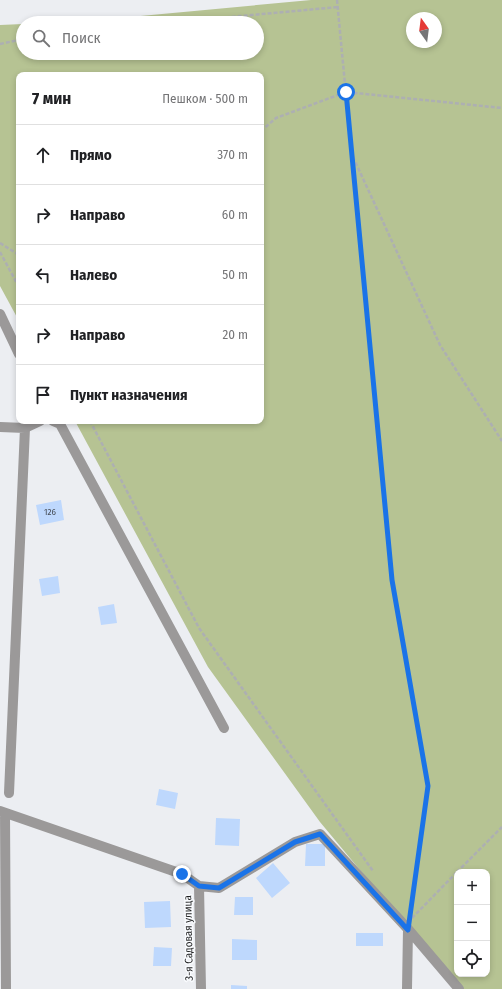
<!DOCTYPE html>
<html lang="ru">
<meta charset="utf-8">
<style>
:root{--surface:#fff;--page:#f2f2f2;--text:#202124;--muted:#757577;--line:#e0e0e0}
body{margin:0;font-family:"Fira Sans Condensed",sans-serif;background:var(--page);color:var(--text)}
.controls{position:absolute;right:12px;bottom:12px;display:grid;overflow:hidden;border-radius:8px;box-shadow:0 2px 6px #0003}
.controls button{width:36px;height:36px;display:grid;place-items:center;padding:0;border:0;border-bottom:1px solid var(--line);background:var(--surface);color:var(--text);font:20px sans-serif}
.compass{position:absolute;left:406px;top:12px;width:36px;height:36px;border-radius:50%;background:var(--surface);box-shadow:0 2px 6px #0003;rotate:346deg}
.stop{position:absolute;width:12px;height:12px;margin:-9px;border:3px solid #1a73e8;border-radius:50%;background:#fff}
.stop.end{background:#1a73e8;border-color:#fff;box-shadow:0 1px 4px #0008}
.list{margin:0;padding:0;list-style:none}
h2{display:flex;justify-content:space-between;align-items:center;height:52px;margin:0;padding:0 16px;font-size:17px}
h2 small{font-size:13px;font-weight:400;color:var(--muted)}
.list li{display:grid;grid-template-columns:26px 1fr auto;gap:12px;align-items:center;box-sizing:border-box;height:60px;padding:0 16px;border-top:1px solid var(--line)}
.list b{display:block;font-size:15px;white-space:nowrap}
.list em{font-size:13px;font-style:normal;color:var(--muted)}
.icon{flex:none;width:22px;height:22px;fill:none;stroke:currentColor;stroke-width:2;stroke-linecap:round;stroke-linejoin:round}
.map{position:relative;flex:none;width:502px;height:989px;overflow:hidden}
.search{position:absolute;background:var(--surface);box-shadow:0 2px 6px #0003;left:16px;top:16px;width:248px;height:44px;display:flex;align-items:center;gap:10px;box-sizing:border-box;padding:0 14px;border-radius:22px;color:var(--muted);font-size:15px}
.panel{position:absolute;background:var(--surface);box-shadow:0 2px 6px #0003;left:16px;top:72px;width:248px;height:352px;border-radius:8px}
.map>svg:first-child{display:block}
</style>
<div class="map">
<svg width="502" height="989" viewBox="0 0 502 989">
<rect width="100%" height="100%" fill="#eceef2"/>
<!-- green -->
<path fill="#b6c393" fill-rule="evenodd" d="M 311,0 L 502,0 L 502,989 L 459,989 L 320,822 L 208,667 L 75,421 L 261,421 L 261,75 L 19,75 L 19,321 L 0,286 L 0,25 L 23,24 L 23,53 L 257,53 L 257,23 L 42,23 L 76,22 ZM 412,18 L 436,18 L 436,42 L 412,42 ZM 457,872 L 487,872 L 487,974 L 457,974 Z"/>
<!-- building -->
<path fill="#bed8fd" d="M 61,500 L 64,520 L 40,525 L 36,505 Z
M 58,576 L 60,593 L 42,596 L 39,579 Z
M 114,604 L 117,623 L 101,625 L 98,607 Z
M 159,789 L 178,793 L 175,809 L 156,805 Z
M 216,818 L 240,819 L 239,846 L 215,845 Z
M 306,844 L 325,844 L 325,866 L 305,866 Z
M 273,863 L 290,883 L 272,898 L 256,878 Z
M 235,897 L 253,897 L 253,915 L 234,915 Z
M 170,901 L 171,927 L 145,928 L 144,902 Z
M 356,933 L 383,933 L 383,946 L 356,946 Z
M 232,939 L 257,940 L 257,960 L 232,960 Z
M 154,947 L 172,948 L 171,966 L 153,966 Z
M 231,985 L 247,986 L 247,989 L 231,989 Z"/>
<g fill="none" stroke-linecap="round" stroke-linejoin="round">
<!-- path -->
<path stroke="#adafb2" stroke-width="2.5" stroke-dasharray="4 2" stroke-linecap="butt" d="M 337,0 L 392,580 L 428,786 L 410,913
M 166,23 L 338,7
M 0,44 L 23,39
M 261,131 L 276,118 L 346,92 L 502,108
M 353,157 L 440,345 L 502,441
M 0,243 L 19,255
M 0,252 L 19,287
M 90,421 L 199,628 L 373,871
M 457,872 L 502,827
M 412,918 L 457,872"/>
<!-- minor -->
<path stroke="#9b9999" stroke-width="10" d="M 0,314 L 19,354
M 53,421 L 60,424 L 224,728
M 0,427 L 25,428 L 40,421
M 9,793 L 25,428
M 0,811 L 182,874 L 199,886 L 219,888 L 295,842 L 320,834 L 408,929 L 459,989
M 5,813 L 6,989
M 199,886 L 201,989
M 407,989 L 408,929"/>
</g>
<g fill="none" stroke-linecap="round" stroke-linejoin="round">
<!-- route -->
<path stroke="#1a73e8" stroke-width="5" d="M 182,874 L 199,886 L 219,888 L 295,842 L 320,834 L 408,930 L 428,786 L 392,580 L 346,92"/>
</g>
<g text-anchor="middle" stroke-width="3" stroke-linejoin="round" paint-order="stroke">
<!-- number labels -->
<g font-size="9" fill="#464d57">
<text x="50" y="515">126</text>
</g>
<!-- street labels -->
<g font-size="11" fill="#1e1f20" stroke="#f9fbfe">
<text transform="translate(188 938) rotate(-91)" y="4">3-я Садовая улица</text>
</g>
</g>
</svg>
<div class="controls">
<button>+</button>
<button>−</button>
<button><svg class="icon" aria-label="locate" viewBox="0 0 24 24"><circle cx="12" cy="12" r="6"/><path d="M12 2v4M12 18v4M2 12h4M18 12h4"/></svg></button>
</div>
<svg class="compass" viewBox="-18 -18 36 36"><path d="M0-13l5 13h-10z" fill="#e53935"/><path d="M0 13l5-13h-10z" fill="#757577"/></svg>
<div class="stop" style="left:346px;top:92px"></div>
<div class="stop end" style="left:182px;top:874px"></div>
<div class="search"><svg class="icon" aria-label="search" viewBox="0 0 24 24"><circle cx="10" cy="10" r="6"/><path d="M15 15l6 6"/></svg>Поиск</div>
<section class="panel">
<h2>7 мин<small>Пешком · 500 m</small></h2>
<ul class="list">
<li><svg class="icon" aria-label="ahead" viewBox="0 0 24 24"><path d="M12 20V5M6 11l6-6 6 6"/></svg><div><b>Прямо</b></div><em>370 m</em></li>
<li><svg class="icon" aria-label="right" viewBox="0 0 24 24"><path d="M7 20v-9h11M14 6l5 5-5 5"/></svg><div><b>Направо</b></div><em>60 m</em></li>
<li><svg class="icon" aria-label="left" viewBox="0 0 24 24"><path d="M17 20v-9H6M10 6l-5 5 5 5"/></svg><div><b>Налево</b></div><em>50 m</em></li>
<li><svg class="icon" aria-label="right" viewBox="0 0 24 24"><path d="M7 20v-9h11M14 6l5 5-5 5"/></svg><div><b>Направо</b></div><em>20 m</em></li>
<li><svg class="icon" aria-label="arrive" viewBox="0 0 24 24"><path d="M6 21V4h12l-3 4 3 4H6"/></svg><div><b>Пункт назначения</b></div></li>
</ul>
</section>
</div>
